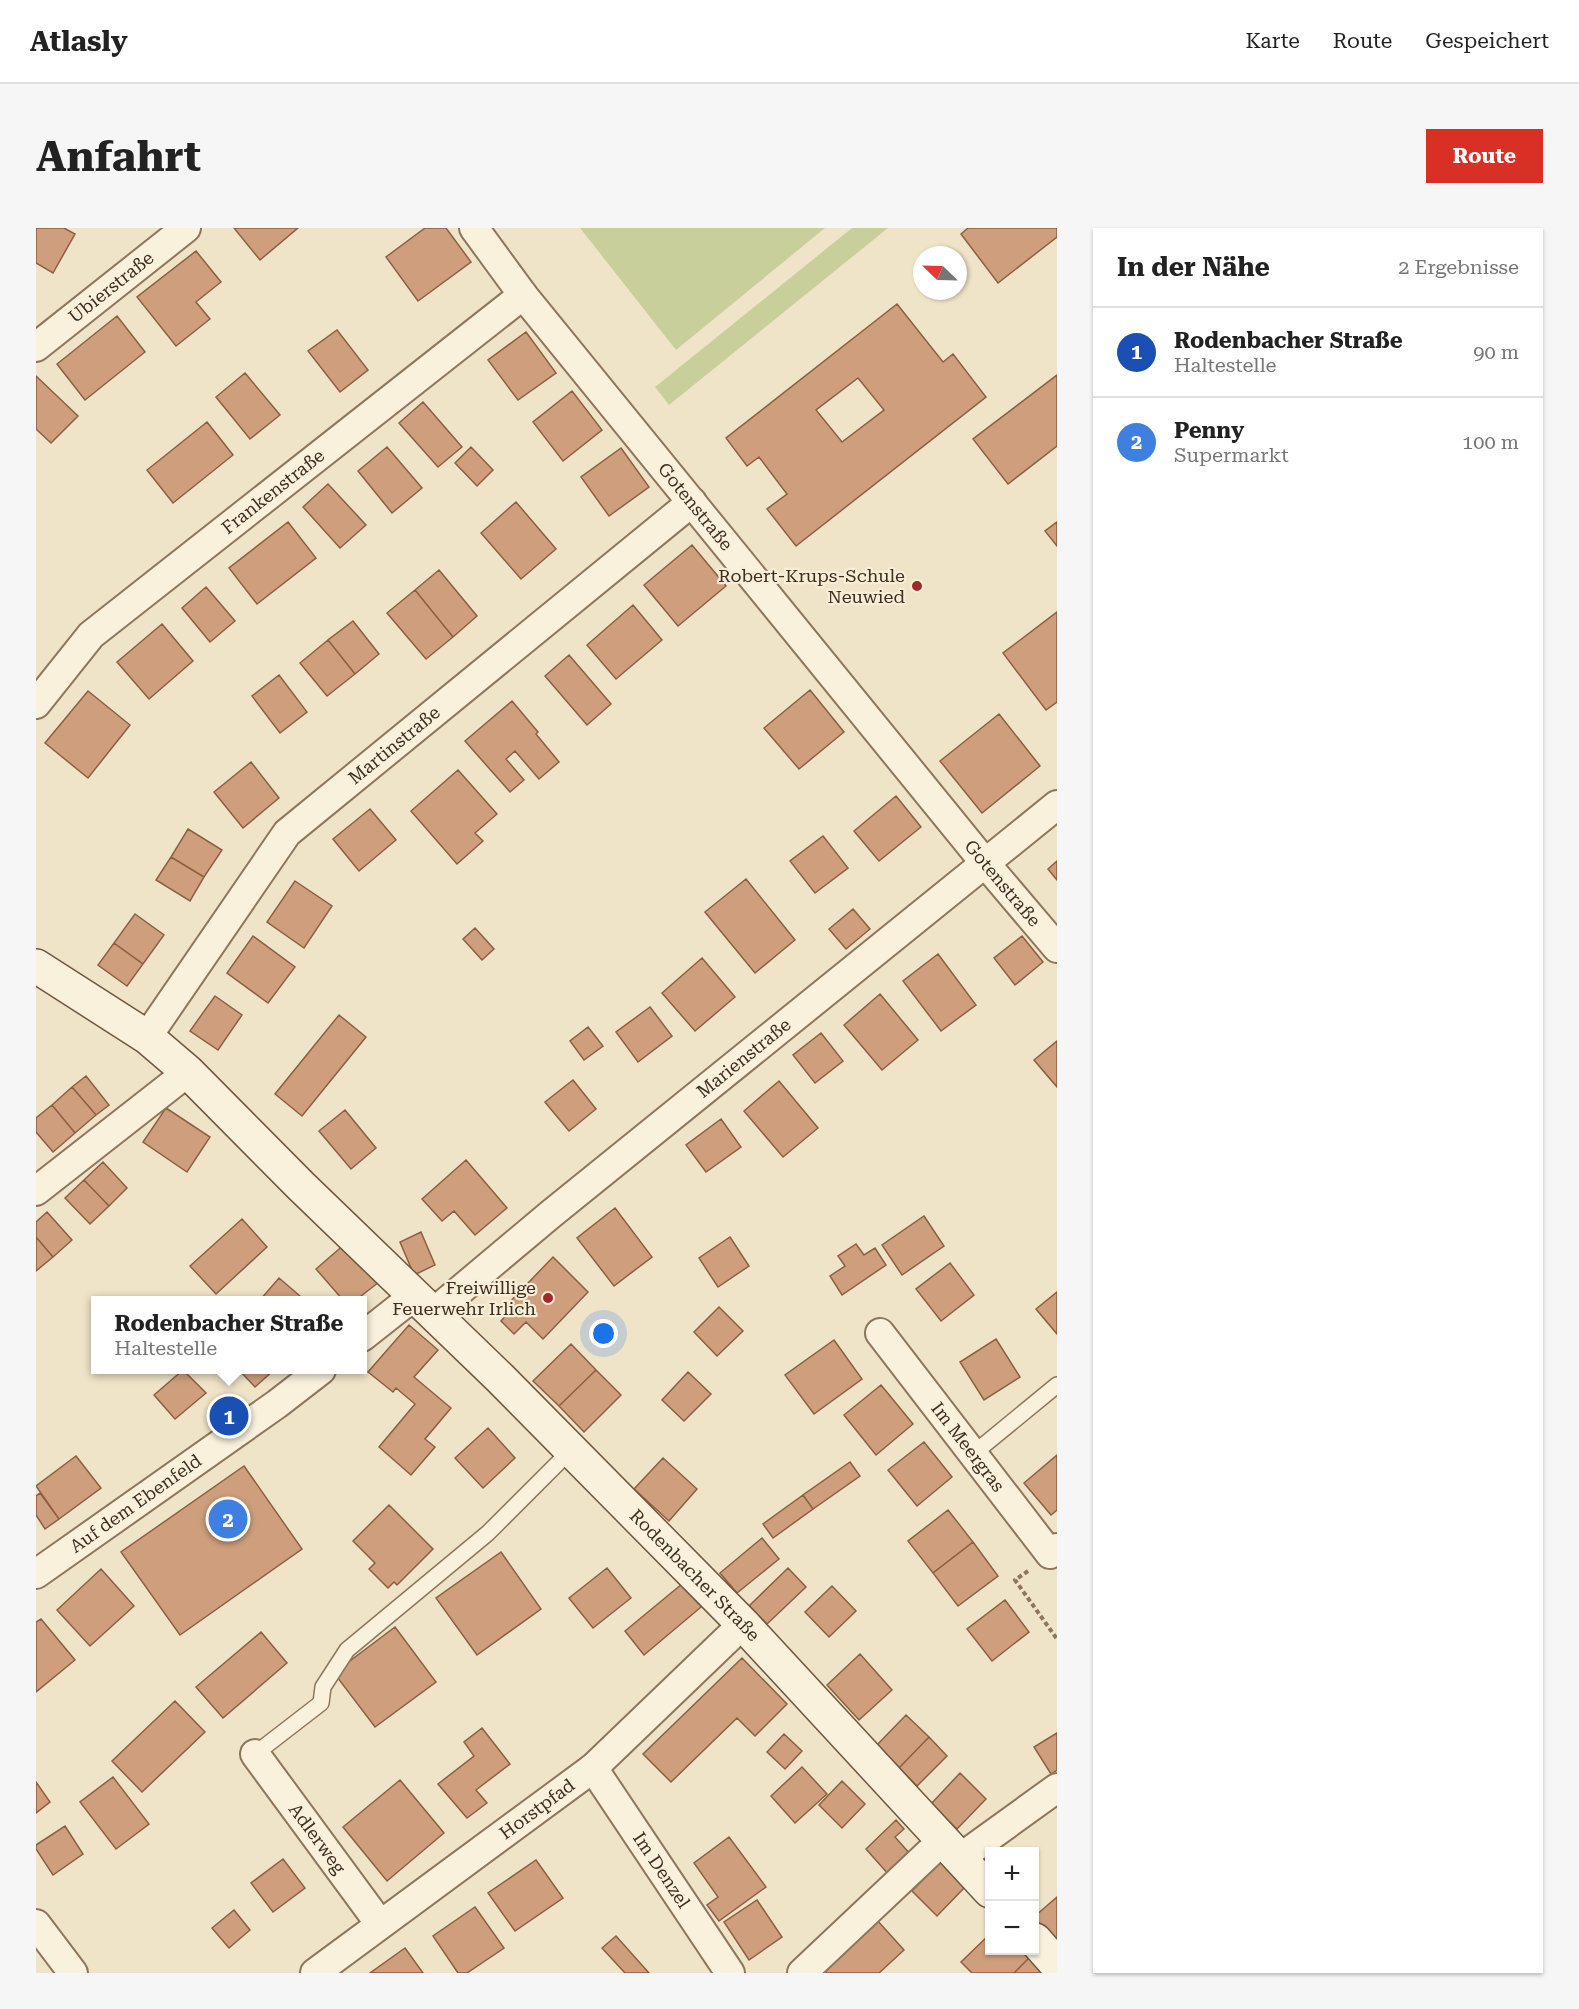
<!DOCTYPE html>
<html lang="de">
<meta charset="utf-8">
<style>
:root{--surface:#fff;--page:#f6f6f6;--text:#222;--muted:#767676;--line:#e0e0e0;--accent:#d93025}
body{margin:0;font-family:"Roboto Serif",serif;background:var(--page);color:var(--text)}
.controls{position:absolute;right:18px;bottom:18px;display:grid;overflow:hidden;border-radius:0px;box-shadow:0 2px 4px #0004}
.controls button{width:54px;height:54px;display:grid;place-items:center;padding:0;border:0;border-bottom:2px solid var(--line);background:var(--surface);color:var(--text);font:30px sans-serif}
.compass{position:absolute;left:877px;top:18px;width:54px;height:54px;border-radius:50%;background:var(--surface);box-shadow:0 2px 4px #0004;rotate:293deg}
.you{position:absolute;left:568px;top:1106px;width:21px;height:21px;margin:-15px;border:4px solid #fff;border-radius:50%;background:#1a73e8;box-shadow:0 0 0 9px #1a73e833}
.badge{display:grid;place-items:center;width:39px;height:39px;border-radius:50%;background:var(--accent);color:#fff;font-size:20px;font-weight:700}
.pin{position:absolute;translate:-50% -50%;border:3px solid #fff;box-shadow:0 2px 6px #0006}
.popup{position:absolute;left:55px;top:1068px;width:276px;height:78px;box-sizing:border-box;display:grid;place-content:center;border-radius:0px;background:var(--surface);filter:drop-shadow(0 2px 4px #0005);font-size:20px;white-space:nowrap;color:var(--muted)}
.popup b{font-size:22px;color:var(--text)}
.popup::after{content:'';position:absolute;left:50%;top:100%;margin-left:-12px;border:12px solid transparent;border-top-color:var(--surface)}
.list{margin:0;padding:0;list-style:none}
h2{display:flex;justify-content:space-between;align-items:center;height:78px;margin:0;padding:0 24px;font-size:26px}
h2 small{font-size:20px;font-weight:400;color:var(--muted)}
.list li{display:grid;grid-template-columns:39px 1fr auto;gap:18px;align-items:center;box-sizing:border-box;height:90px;padding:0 24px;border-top:2px solid var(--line)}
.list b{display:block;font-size:22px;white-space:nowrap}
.list p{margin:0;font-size:20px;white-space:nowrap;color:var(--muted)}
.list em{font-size:20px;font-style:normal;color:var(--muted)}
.map{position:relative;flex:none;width:1021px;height:1745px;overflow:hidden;border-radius:0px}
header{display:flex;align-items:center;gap:36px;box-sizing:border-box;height:84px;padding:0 30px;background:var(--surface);border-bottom:2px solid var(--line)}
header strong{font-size:28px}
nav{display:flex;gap:33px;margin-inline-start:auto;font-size:21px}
.intro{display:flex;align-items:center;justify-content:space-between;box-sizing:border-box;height:144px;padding:0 36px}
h1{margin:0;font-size:42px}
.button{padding:15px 27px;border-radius:0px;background:var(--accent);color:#fff;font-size:21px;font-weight:700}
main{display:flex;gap:36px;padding:0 36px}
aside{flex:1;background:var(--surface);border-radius:0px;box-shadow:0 2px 4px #0004}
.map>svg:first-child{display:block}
</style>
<header>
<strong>Atlasly</strong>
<nav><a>Karte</a><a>Route</a><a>Gespeichert</a></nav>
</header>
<div class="intro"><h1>Anfahrt</h1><a class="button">Route</a></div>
<main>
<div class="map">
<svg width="1021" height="1745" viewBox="0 0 1021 1745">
<rect width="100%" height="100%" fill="#f0e4c8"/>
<!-- green -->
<path fill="#c9cf9b" d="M 544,0 L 789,0 L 640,122 Z
M 816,0 L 852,0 L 633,177 L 619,159 Z"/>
<!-- building -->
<path fill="#cf9f7d" stroke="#8d5f41" stroke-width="1.5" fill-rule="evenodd" d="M 0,0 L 28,0 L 39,6 L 17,45 L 0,35 Z
M 198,0 L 262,0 L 224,32 Z
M 389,0 L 410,0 L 435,34 L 382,73 L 350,29 Z
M 932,0 L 1021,0 L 1021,9 L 962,55 L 925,6 Z
M 160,23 L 185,54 L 160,74 L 174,91 L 140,118 L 101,69 Z
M 861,76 L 907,134 L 917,126 L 950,169 L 760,318 L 731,281 L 751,266 L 723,229 L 711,238 L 690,210 ZM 822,150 L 848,182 L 806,214 L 780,182 Z
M 81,88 L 109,124 L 49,172 L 21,136 Z
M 301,102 L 332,142 L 304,164 L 272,123 Z
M 490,104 L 520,145 L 482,172 L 452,132 Z
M 209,145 L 244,187 L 214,211 L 180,169 Z
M 1021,147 L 1021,218 L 972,256 L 937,211 Z
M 0,148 L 42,188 L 15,215 L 0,201 Z
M 536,163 L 566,202 L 527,233 L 497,194 Z
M 387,174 L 426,219 L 402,239 L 363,195 Z
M 171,194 L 197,227 L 137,275 L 111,242 Z
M 351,219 L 386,260 L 356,285 L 322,243 Z
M 435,219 L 457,242 L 441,258 L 419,235 Z
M 585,220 L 613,259 L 573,288 L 545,249 Z
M 292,256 L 330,297 L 304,320 L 267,279 Z
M 480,274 L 520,321 L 485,351 L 445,305 Z
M 252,294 L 280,330 L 221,376 L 193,340 Z
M 1021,294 L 1021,318 L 1009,303 Z
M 656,317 L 690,358 L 642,398 L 608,357 Z
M 403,342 L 441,388 L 417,409 L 379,362 Z
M 170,359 L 199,393 L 174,414 L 146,380 Z
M 379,362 L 417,409 L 390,431 L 351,385 Z
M 597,377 L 626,412 L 580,451 L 551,417 Z
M 1021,384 L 1021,474 L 1010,482 L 967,425 Z
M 317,393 L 343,426 L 319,446 L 292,412 Z
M 126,396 L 157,433 L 113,471 L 81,434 Z
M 292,412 L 319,446 L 291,468 L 264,435 Z
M 533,427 L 575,476 L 551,497 L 509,448 Z
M 243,447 L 271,484 L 244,505 L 216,468 Z
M 774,462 L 808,504 L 763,541 L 728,500 Z
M 52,463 L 94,497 L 52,550 L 9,515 Z
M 476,473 L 502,504 L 500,506 L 523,534 L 503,551 L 479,523 L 470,531 L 488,552 L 474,564 L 429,513 Z
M 963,486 L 1004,538 L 946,585 L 904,533 Z
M 215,534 L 243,570 L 207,600 L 178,564 Z
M 422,542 L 461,586 L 439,605 L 447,613 L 421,636 L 375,583 Z
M 860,568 L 885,599 L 843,633 L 818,603 Z
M 334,581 L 360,612 L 323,643 L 297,611 Z
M 152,601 L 186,622 L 168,649 L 135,629 Z
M 787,608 L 812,640 L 779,665 L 754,633 Z
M 135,629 L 168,649 L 154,673 L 120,652 Z
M 1021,633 L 1021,652 L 1012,641 Z
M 710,651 L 759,712 L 719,745 L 669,684 Z
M 259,653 L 296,678 L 268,720 L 231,694 Z
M 817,681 L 834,701 L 810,721 L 793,701 Z
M 99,686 L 128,707 L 107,736 L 78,715 Z
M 439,700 L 458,721 L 446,732 L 427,711 Z
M 217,708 L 259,739 L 232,775 L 191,745 Z
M 986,708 L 1007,734 L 979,757 L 958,730 Z
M 78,715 L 107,736 L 91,758 L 62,737 Z
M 902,726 L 940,777 L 905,803 L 867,753 Z
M 666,730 L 699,769 L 659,803 L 626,765 Z
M 844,766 L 882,812 L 846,842 L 808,797 Z
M 179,768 L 206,787 L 182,822 L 154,803 Z
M 614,779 L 636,808 L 602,834 L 580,804 Z
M 303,787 L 330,809 L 266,888 L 239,866 Z
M 552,799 L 567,818 L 548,832 L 534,813 Z
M 785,805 L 807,833 L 779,855 L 757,827 Z
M 1021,813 L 1021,859 L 998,832 Z
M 50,848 L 73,877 L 60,887 L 36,859 Z
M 537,852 L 560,881 L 533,903 L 509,874 Z
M 743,853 L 782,900 L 747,929 L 708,883 Z
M 36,859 L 60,887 L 39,905 L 16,877 Z
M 16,877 L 39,905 L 17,924 L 0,904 L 0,890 Z
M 130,880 L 174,909 L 151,944 L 107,914 Z
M 309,882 L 340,920 L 315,941 L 283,903 Z
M 685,891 L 705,919 L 670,944 L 650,917 Z
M 430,932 L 471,980 L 439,1007 L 418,983 L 406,993 L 386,971 Z
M 67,934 L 91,960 L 73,978 L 48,952 Z
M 48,952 L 73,978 L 54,996 L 29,970 Z
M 579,980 L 616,1029 L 578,1058 L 541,1010 Z
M 11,984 L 36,1012 L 17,1029 L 0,1009 L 0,994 Z
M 888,988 L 908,1018 L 866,1047 L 846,1017 Z
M 206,991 L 231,1019 L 180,1066 L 154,1038 Z
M 385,1004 L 399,1037 L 378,1047 L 364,1014 Z
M 0,1009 L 17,1029 L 0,1043 Z
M 694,1009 L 713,1038 L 682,1059 L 663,1030 Z
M 310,1015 L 343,1054 L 320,1072 L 307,1072 L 280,1041 Z
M 820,1016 L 828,1027 L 839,1020 L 850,1037 L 806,1067 L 794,1048 L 809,1038 L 802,1028 Z
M 517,1029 L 552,1064 L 507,1111 L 490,1094 L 478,1106 L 465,1093 L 476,1081 L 471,1077 Z
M 914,1035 L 938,1067 L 905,1093 L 880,1061 Z
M 243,1050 L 264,1068 L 261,1072 L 224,1072 Z
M 1021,1064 L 1021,1106 L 1000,1081 Z
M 683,1079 L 707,1103 L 681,1128 L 658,1104 Z
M 373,1097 L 402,1122 L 378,1149 L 415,1180 L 389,1211 L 399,1219 L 375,1247 L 343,1219 L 379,1176 L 360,1160 L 357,1164 L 332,1144 Z
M 960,1111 L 984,1149 L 948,1172 L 924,1134 Z
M 798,1112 L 826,1151 L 778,1186 L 749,1147 Z
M 535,1116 L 560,1142 L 523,1178 L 497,1153 Z
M 147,1142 L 170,1165 L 139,1191 L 118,1167 Z
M 203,1142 L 238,1142 L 219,1159 Z
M 560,1142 L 585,1167 L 548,1204 L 523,1178 Z
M 652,1144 L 675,1166 L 648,1193 L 626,1172 Z
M 845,1157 L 877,1196 L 840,1227 L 808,1187 Z
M 452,1200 L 479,1230 L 447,1260 L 419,1230 Z
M 888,1214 L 916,1249 L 881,1278 L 852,1242 Z
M 1021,1227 L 1021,1282 L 1015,1287 L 988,1255 Z
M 40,1228 L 65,1260 L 23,1291 L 0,1258 Z
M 627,1230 L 661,1261 L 633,1293 L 598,1261 Z
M 814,1234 L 824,1248 L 777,1281 L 767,1267 Z
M 208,1238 L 266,1321 L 144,1407 L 85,1324 Z
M 4,1265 L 23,1291 L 9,1301 L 0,1287 L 0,1268 Z
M 767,1267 L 777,1281 L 737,1310 L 727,1296 Z
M 353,1277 L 397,1321 L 361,1357 L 358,1354 L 352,1360 L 333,1341 L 339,1335 L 317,1313 Z
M 912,1282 L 937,1314 L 897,1345 L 872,1313 Z
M 726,1310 L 743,1331 L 701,1365 L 684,1345 Z
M 937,1314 L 962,1348 L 922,1378 L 897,1345 Z
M 465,1324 L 505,1381 L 441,1427 L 400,1370 Z
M 571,1340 L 595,1370 L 557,1400 L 533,1370 Z
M 752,1340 L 770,1359 L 731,1396 L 713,1378 Z
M 65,1341 L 98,1378 L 54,1418 L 21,1382 Z
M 652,1351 L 671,1374 L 608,1427 L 589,1403 Z
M 796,1358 L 820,1383 L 793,1409 L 769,1384 Z
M 969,1372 L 993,1404 L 956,1433 L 931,1401 Z
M 5,1391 L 39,1432 L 0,1464 L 0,1394 Z
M 359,1399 L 400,1454 L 339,1499 L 298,1445 Z
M 225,1404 L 251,1435 L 187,1490 L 160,1459 Z
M 824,1426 L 856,1462 L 823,1492 L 791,1457 Z
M 706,1430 L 751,1476 L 719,1508 L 701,1490 L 635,1554 L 607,1526 Z
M 139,1473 L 169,1504 L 106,1564 L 76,1533 Z
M 870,1487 L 893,1509 L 863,1540 L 840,1518 Z
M 446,1500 L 474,1536 L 440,1562 L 451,1575 L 431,1590 L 402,1556 L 438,1528 L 428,1514 Z
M 1021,1505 L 1021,1542 L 1015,1546 L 998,1519 Z
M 748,1506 L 766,1523 L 749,1541 L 731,1524 Z
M 893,1509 L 911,1528 L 881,1558 L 863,1540 Z
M 766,1539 L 791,1566 L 759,1595 L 735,1568 Z
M 924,1545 L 950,1571 L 921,1601 L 895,1576 Z
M 77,1549 L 113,1596 L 80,1621 L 44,1574 Z
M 364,1552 L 408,1605 L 351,1653 L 307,1599 Z
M 806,1553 L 829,1576 L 806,1600 L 783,1577 Z
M 0,1554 L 14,1574 L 0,1585 Z
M 860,1592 L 868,1601 L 859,1609 L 875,1627 L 853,1647 L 830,1621 Z
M 29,1598 L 47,1626 L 17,1647 L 0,1621 L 0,1617 Z
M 693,1609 L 730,1659 L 683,1693 L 671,1677 L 682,1669 L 658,1635 Z
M 247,1631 L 269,1660 L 237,1684 L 215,1655 Z
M 500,1632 L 527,1670 L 479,1703 L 452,1665 Z
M 905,1633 L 930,1658 L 901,1688 L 876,1663 Z
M 1021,1669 L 1021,1717 L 999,1691 L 999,1688 Z
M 721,1672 L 746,1709 L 713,1732 L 688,1694 Z
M 439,1679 L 468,1720 L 431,1745 L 422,1745 L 397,1708 Z
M 198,1682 L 214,1702 L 193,1720 L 176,1700 Z
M 840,1691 L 868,1722 L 843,1745 L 791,1745 L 787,1741 Z
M 954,1706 L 954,1722 L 988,1722 L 994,1729 L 978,1745 L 936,1745 L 925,1734 Z
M 580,1708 L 613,1745 L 589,1745 L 566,1720 Z
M 369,1720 L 387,1745 L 334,1745 Z
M 994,1729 L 1010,1745 L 978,1745 Z"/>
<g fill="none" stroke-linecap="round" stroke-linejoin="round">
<defs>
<path id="lane" d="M 937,1226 L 1021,1157
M 219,1526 L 285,1475 L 287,1459 L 311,1422 L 452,1305 L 535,1222"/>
<g id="street">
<path id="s1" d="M 438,0 L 487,67 L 949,635 L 1021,720"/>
<path id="s2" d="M 0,119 L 150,0"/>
<path id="s3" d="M 0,476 L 55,407 L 487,67"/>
<path id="s4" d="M 111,809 L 251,605 L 656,274"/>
<path d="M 0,963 L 152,844"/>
<path id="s5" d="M 397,1085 L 515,986 L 1021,577"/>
<path id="s6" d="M 844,1105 L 1014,1326 L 1021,1320"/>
<path d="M 326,1109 L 378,1068"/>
<path id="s7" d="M 0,1346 L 241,1176 L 285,1142"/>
<path id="s8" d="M 219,1526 L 344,1696"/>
<path id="s9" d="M 557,1540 L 694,1745"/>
<path d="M 924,1630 L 1021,1560"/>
<path d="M 0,1696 L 37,1745"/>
<path id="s10" d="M 279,1745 L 557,1540 L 707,1396"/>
<path d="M 766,1745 L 907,1612"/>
</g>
<g id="secondary">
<path id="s11" d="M 0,738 L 111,809 L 152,844 L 265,958 L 464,1150 L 707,1396 L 954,1663"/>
<path d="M 999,1712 L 1021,1737"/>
</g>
</defs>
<!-- lane casing -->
<use href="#lane" stroke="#8d765c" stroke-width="18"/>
<!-- street casing -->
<use href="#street" stroke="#8d765c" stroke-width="32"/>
<!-- secondary casing -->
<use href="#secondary" stroke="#6f573f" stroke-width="36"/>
<!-- path -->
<path stroke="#8d765c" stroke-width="4" stroke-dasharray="4.5 3" stroke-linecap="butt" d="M 992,1343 L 979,1352 L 1021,1411"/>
<!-- lane -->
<use href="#lane" stroke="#faf1dc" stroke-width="15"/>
<!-- street -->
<use href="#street" stroke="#faf1dc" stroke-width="28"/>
<!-- secondary -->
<use href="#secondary" stroke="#faf1dc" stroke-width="33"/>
</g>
<!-- markers -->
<g fill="#9e2a2b" stroke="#f7eed8" stroke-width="2">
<circle cx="881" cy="358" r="6"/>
<circle cx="512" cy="1070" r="6"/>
</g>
<g text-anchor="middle" stroke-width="4.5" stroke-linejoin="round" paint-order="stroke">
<!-- street labels -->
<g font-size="18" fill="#3d2e20" stroke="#f7eed8">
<text dy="6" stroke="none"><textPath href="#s2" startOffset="96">Ubierstraße</textPath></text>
<text dy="6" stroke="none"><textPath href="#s3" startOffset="320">Frankenstraße</textPath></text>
<text dy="6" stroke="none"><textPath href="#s1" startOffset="356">Gotenstraße</textPath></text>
<text dy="6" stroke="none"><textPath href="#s4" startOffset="386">Martinstraße</textPath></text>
<text dy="6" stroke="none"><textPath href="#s1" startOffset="842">Gotenstraße</textPath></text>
<text dy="6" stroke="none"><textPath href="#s5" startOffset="402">Marienstraße</textPath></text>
<text dy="6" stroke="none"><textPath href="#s6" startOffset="144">Im Meergras</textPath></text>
<text dy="6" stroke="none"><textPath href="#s7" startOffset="122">Auf dem Ebenfeld</textPath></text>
<text dy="6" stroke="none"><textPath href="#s11" startOffset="900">Rodenbacher Straße</textPath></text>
<text dy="6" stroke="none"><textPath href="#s10" startOffset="276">Horstpfad</textPath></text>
<text dy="6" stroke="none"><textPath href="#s8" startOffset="105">Adlerweg</textPath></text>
<text dy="6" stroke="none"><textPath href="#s9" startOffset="123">Im Denzel</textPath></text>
</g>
<!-- poi labels -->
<g font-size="18" fill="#3d2e20" stroke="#f7eed8" text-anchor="end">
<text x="869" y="354">Robert-Krups-Schule<tspan x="869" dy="21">Neuwied</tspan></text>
<text x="500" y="1066">Freiwillige<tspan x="500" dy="21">Feuerwehr Irlich</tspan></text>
</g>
</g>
</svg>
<div class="controls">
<button>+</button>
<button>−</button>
</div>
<svg class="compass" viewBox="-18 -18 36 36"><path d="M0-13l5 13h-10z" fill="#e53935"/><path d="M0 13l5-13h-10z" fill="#767676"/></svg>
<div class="you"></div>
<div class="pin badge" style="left:193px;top:1188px;background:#1a4fb4">1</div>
<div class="popup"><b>Rodenbacher Straße</b>Haltestelle</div>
<div class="pin badge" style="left:192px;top:1291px;background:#3f7fe0">2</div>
</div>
<aside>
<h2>In der Nähe<small>2 Ergebnisse</small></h2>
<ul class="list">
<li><span class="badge" style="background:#1a4fb4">1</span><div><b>Rodenbacher Straße</b><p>Haltestelle</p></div><em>90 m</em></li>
<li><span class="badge" style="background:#3f7fe0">2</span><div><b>Penny</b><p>Supermarkt</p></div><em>100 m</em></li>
</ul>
</aside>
</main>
